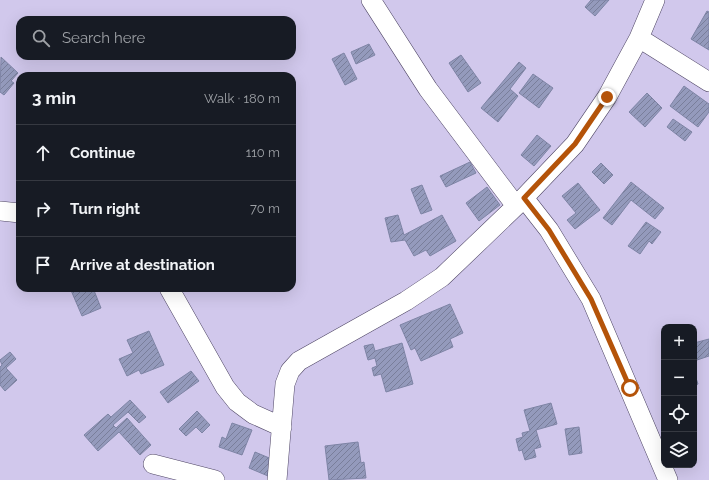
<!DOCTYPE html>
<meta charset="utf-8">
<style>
:root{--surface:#171b24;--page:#20242c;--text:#f1f3f6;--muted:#9ea1a6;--line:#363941}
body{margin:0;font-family:Raleway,sans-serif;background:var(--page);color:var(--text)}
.controls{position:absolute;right:12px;bottom:12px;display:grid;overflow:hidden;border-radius:8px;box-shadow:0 4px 16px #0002}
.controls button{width:36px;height:36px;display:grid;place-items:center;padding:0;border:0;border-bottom:1px solid var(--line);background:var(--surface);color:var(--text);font:20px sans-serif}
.stop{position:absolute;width:12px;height:12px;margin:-9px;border:3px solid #b45309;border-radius:50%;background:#fff}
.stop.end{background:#b45309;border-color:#fff;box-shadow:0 1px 4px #0008}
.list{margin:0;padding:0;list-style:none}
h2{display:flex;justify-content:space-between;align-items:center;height:52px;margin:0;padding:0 16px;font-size:17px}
h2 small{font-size:13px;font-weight:400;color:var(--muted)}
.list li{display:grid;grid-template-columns:26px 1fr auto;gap:12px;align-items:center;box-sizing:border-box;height:56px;padding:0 16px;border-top:1px solid var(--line)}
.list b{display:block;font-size:15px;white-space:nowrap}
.list em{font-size:13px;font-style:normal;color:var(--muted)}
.icon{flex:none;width:22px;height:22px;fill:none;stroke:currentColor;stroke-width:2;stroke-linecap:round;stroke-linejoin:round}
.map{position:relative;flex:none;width:709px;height:480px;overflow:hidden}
.search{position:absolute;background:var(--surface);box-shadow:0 4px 16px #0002;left:16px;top:16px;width:280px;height:44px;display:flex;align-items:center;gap:10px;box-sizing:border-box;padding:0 14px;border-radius:12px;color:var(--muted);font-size:15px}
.panel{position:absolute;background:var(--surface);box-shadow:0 4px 16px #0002;left:16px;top:72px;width:280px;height:220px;border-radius:12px}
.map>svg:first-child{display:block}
</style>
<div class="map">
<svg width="709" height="480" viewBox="0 0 709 480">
<defs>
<pattern id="building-hatch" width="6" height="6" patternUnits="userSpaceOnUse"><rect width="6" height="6" fill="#949abc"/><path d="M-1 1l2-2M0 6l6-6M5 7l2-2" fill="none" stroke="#797e9a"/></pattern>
</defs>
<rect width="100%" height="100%" fill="#d1c8ec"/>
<!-- building -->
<path fill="url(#building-hatch)" stroke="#7e84a5" d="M 591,0 L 609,0 L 595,16 L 585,7 Z
M 707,11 L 709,12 L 709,50 L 691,39 Z
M 369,44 L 375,55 L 356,64 L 351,52 Z
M 344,53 L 357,79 L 345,85 L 332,59 Z
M 461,55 L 481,83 L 468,92 L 449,63 Z
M 1,57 L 18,73 L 11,81 L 14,83 L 4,95 L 0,92 Z
M 519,62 L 526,68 L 510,89 L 518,96 L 498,122 L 481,108 Z
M 533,74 L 553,88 L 539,108 L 519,93 Z
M 684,86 L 709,104 L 709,112 L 698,127 L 670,106 Z
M 647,93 L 662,108 L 645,127 L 629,112 Z
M 673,119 L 692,132 L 685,141 L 667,127 Z
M 537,135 L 551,146 L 534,166 L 521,155 Z
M 470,162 L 476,173 L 446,187 L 440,176 Z
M 601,163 L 613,175 L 604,184 L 592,172 Z
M 631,182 L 664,208 L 655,219 L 631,200 L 612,225 L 603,218 Z
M 578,183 L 600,210 L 575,229 L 567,220 L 576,213 L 562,196 Z
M 422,185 L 432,210 L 421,214 L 411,189 Z
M 487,187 L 500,205 L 479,221 L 466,203 Z
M 398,215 L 404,235 L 442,215 L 456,241 L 430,256 L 426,250 L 414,256 L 405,240 L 391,242 L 385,218 Z
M 646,222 L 661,232 L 652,244 L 649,241 L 640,254 L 628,246 Z
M 70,288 L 93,288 L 101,308 L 82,316 Z
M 450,304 L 463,333 L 450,339 L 453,347 L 421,361 L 415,348 L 411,350 L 400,325 Z
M 149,331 L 164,365 L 141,374 L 139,370 L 127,376 L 119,359 L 133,353 L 127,340 Z
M 709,339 L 709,356 L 694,361 L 694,343 Z
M 402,343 L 413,384 L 386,392 L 381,374 L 374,376 L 372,368 L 377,366 L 375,358 L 368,360 L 364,346 L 373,344 L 375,351 Z
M 10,352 L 16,359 L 6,368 L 17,380 L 5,391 L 0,385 L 0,367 L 2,365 L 0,360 Z
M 191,371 L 199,381 L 168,403 L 160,392 Z
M 694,372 L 698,384 L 694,386 Z
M 130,400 L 146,417 L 139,423 L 128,412 L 113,425 L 116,428 L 127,418 L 151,445 L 140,455 L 119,432 L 98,451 L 84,435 L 108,414 L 111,417 Z
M 551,403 L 557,424 L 536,430 L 541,447 L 534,449 L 536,457 L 525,460 L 522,450 L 519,451 L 516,439 L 523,437 L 522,433 L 530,431 L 524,410 Z
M 197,411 L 210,425 L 202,433 L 196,427 L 186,436 L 179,429 Z
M 232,423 L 252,430 L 242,455 L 219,447 L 222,437 L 226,439 Z
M 579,427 L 582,453 L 569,455 L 565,429 Z
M 358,442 L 361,463 L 364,462 L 366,478 L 329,480 L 325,446 Z
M 255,452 L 274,460 L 268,476 L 249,468 Z"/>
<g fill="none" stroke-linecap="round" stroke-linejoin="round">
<defs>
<path id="minor" d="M 371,0 L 428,89 L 516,206
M 639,38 L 709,82
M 524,198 L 549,230 L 591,299 L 668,480
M 0,211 L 20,213
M 169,288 L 225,387 L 237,402 L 253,414 L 282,427
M 153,464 L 215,480
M 277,480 L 285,384 L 290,371 L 299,361 L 406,301 L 442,277 L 516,206 L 575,144 L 607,97 L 639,38 L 655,0"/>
</defs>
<!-- minor casing -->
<use href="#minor" stroke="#4f4665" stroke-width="20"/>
<!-- minor -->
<use href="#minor" stroke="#fff" stroke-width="19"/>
</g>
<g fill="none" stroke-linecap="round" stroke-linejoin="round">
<!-- route -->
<path stroke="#b45309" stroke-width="5" d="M 607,97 L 575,144 L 524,198 L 549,230 L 591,299 L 630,388"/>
</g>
</svg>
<div class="controls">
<button>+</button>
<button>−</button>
<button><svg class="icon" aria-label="locate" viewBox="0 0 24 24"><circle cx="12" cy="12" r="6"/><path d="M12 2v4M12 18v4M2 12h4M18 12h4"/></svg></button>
<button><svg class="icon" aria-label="layers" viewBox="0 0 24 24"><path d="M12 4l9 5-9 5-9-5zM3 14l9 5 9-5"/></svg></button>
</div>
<div class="stop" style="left:630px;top:388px"></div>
<div class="stop end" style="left:607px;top:97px"></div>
<div class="search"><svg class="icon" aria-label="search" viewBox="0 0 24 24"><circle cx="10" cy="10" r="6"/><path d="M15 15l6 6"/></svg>Search here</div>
<section class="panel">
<h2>3 min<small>Walk · 180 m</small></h2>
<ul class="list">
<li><svg class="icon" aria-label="ahead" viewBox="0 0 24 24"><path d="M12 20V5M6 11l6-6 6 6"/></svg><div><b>Continue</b></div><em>110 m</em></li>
<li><svg class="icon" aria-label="right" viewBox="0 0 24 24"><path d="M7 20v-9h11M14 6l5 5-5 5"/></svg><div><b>Turn right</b></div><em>70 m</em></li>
<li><svg class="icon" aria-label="arrive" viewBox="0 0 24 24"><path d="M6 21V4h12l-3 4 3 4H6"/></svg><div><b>Arrive at destination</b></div></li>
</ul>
</section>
</div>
